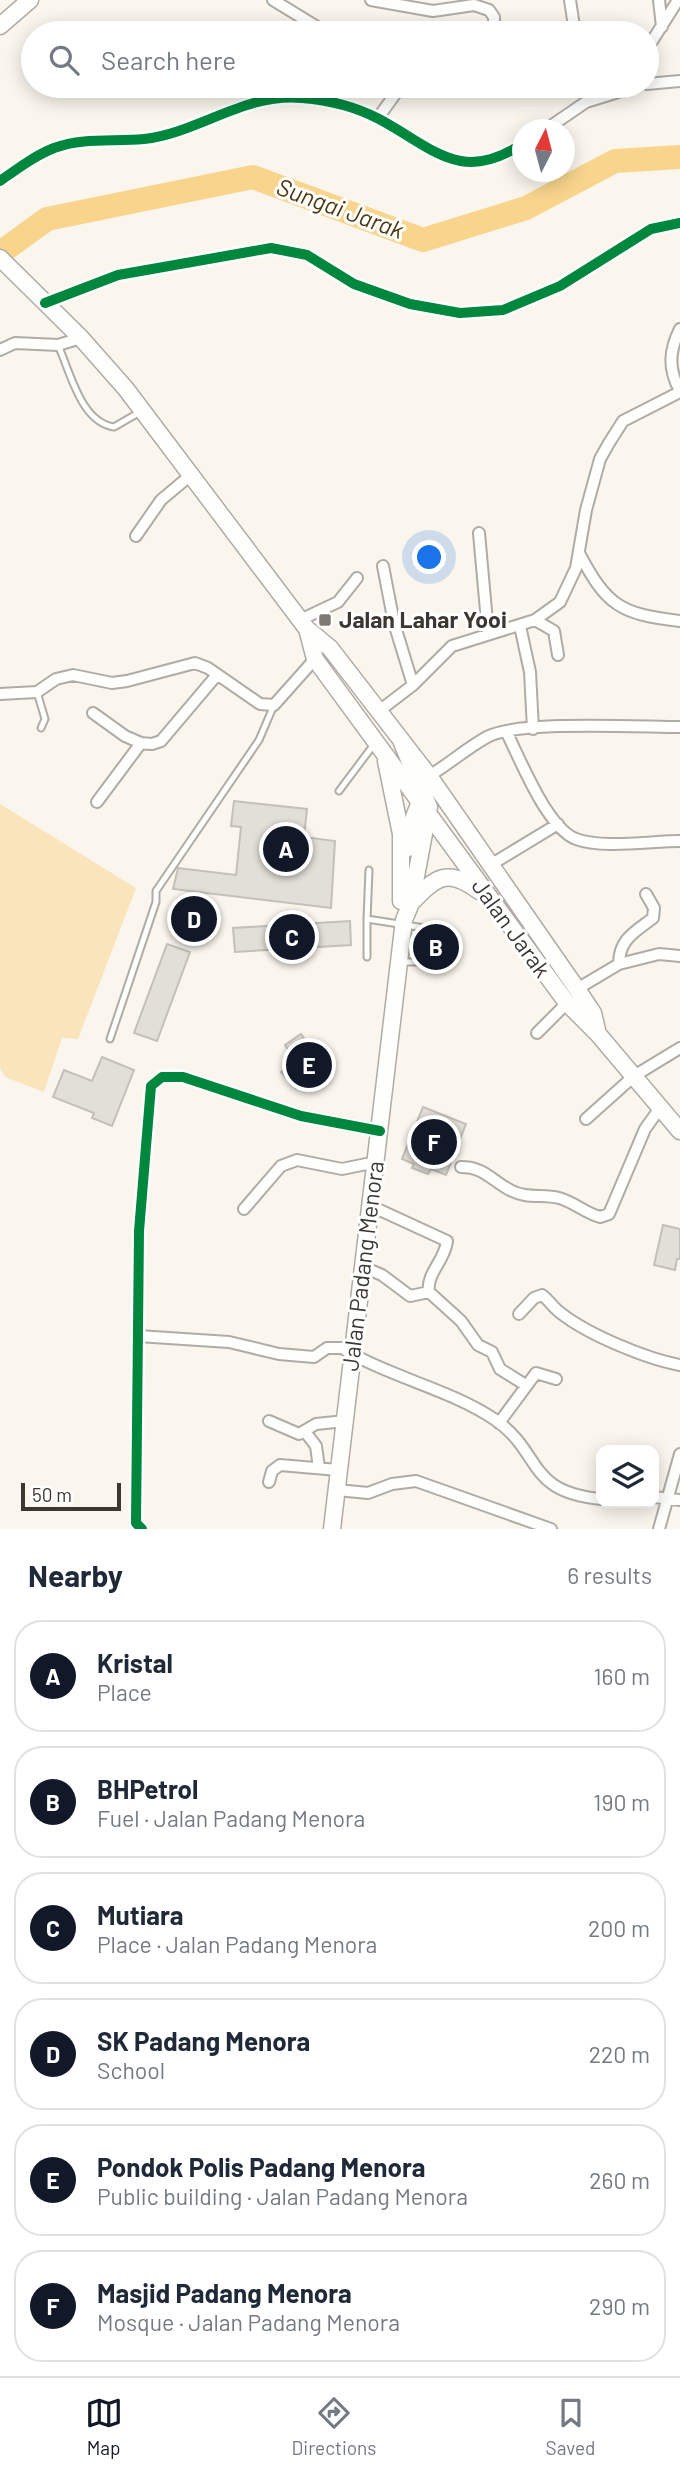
<!DOCTYPE html>
<meta charset="utf-8">
<style>
:root{--surface:#fff;--page:#f2f2f3;--text:#1f2937;--muted:#747a83;--line:#e0e1e3;--accent:#111827}
body{margin:0;font-family:Barlow,sans-serif;background:var(--page);color:var(--text)}
.controls{position:absolute;right:21px;bottom:21px;display:grid;overflow:hidden;border-radius:14px;box-shadow:0 4px 18px #0003}
.controls button{width:63px;height:63px;display:grid;place-items:center;padding:0;border:0;border-bottom:2px solid var(--line);background:var(--surface);color:var(--text);font:35px sans-serif}
.compass{position:absolute;left:512px;top:119px;width:63px;height:63px;border-radius:50%;background:var(--surface);box-shadow:0 4px 18px #0003;rotate:6deg}
.scale{position:absolute;left:21px;bottom:18px;width:100px;box-sizing:border-box;padding-left:7px;border:4px solid #3b3832;border-top:0;font-size:19px;line-height:24px;white-space:nowrap;color:#3b3832;-webkit-text-stroke:5px #fff;paint-order:stroke}
.you{position:absolute;left:430px;top:558px;width:24px;height:24px;margin:-18px;border:5px solid #fff;border-radius:50%;background:#1a73e8;box-shadow:0 0 0 10px #1a73e833}
.badge{display:grid;place-items:center;width:46px;height:46px;border-radius:50%;background:var(--accent);color:#fff;font-size:23px;font-weight:700}
.pin{position:absolute;translate:-50% -50%;border:4px solid #fff;box-shadow:0 2px 7px #0006}
.list{margin:0;padding:0;list-style:none}
h2{display:flex;justify-content:space-between;align-items:center;height:91px;margin:0;padding:0 28px;font-size:30px}
h2 small{font-size:23px;font-weight:400;color:var(--muted)}
.list li{display:grid;grid-template-columns:46px 1fr auto;gap:21px;align-items:center;box-sizing:border-box;height:112px;margin:0 14px 14px;padding:0 14px;border:2px solid var(--line);border-radius:28px}
.list b{display:block;font-size:26px;white-space:nowrap}
.list p{margin:0;font-size:23px;white-space:nowrap;color:var(--muted)}
.list em{font-size:23px;font-style:normal;color:var(--muted)}
.icon{flex:none;width:38px;height:38px;fill:none;stroke:currentColor;stroke-width:2;stroke-linecap:round;stroke-linejoin:round}
.map{position:relative;flex:none;width:680px;height:1529px;overflow:hidden}
.search{position:absolute;background:var(--surface);box-shadow:0 4px 18px #0003;left:21px;right:21px;top:21px;height:77px;display:flex;align-items:center;gap:18px;box-sizing:border-box;padding:0 24px;border-radius:38px;color:var(--muted);font-size:26px}
.sheet{height:847px;background:var(--surface)}
nav{display:flex;justify-content:space-around;align-items:center;box-sizing:border-box;height:98px;border-top:2px solid var(--line);background:var(--surface);font-size:19px;color:var(--muted)}
nav a{display:grid;justify-items:center;gap:4px}
nav .on{color:var(--accent)}
.map>svg:first-child{display:block}
</style>
<div class="map">
<svg width="680" height="1529" viewBox="0 0 680 1529">
<rect width="100%" height="100%" fill="#faf6ed"/>
<!-- green -->
<path fill="#fae4bb" d="M 0,804 L 136,888 L 78,1039 L 62,1038 L 44,1092 L 5,1077 L 0,1068 Z"/>
<g fill="none" stroke-linecap="round" stroke-linejoin="round">
<!-- river -->
<path stroke="#f8d48d" stroke-width="24" d="M 0,253 L 47,219 L 253,177 L 423,240 L 526,208 L 615,161 L 680,157"/>
</g>
<!-- building -->
<path fill="#e2dfd8" stroke="#c2c0b9" stroke-width="2" d="M 234,801 L 307,809 L 304,837 L 335,841 L 331,908 L 173,889 L 178,868 L 236,875 L 241,827 L 231,826 Z
M 350,921 L 351,945 L 235,952 L 233,928 Z
M 442,932 L 454,934 L 451,961 L 439,960 Z
M 167,944 L 190,952 L 157,1041 L 134,1033 Z
M 301,1034 L 315,1054 L 330,1055 L 329,1073 L 313,1072 L 296,1088 L 281,1072 L 294,1059 L 285,1045 Z
M 102,1057 L 134,1070 L 112,1126 L 92,1118 L 94,1113 L 53,1097 L 64,1070 L 92,1081 Z
M 423,1107 L 466,1124 L 446,1175 L 431,1169 L 428,1174 L 412,1168 L 414,1164 L 402,1159 Z
M 663,1225 L 680,1229 L 680,1259 L 677,1259 L 675,1270 L 654,1265 Z"/>
<g fill="none" stroke-linecap="round" stroke-linejoin="round">
<defs>
<path id="lane" d="M 58,345 C 71,374 81,422 114,427 L 140,412
M 37,692 L 45,719 L 41,728
M 339,791 L 375,743
M 369,870 L 367,919 L 431,929 L 437,934 L 435,957 L 427,962 L 403,962
M 367,957 L 367,919
M 110,1039 L 156,902 L 156,891 L 259,740 L 274,705"/>
<path id="street" d="M 273,0 L 327,33
M 371,0 L 433,11 L 474,5 L 489,10 L 494,17 L 494,33
M 570,0 L 575,33
M 659,0 L 662,27
M 647,49 L 678,0
M 647,84 L 680,81
M 378,118 L 401,86
M 545,130 L 586,102 L 638,86
M 0,181 C 17,169 34,156 54,148 C 84,137 113,142 144,139 C 198,133 246,92 302,98 C 328,100 356,107 379,119 C 432,147 461,185 522,144
M 45,303 L 118,275 L 271,248 L 307,255 L 354,284 L 410,304 L 460,313 L 503,310 L 560,286 L 651,229 L 680,223
M 680,329 C 669,351 668,369 680,391
M 0,350 L 15,343 L 58,345 L 81,338
M 479,533 L 488,633
M 136,536 L 161,500 L 192,474
M 579,553 C 607,606 620,614 680,621
M 383,566 L 394,623 L 413,685
M 300,620 L 338,602 L 357,578
M 535,620 L 554,631 L 558,655
M 520,626 L 530,672 L 533,729
M 0,694 L 37,692 L 56,679 L 73,675 L 112,683 L 127,681 L 195,663 L 208,668 L 260,704 L 274,705 L 315,659
M 379,711 L 413,685 L 452,646 L 535,620 L 560,602 L 576,568 L 586,510 L 600,459 L 609,443 L 623,421 L 680,392
M 93,713 L 125,736 L 141,743
M 506,731 C 520,759 547,828 576,839 C 603,849 651,841 680,841
M 429,776 C 449,764 467,748 487,737 C 517,720 640,727 680,727
M 97,802 L 141,743 L 152,744 L 161,741 L 216,676
M 492,864 L 558,824
M 619,964 L 659,954 L 680,956
M 577,989 L 619,964 C 619,939 635,932 653,918 L 654,908 L 646,894
M 537,1033 L 567,1003
M 586,1119 L 634,1076 L 680,1048
M 461,1167 C 484,1167 491,1180 510,1190 C 526,1199 543,1194 559,1198 C 574,1202 585,1213 600,1217 L 609,1214 L 645,1129 L 660,1108
M 371,1206 L 447,1241 C 445,1261 426,1273 429,1292 L 461,1321 L 478,1345 L 492,1352 L 500,1369 L 524,1384
M 244,1209 L 281,1166 L 297,1160 L 342,1169 L 376,1162
M 363,1267 L 382,1275 L 410,1296 L 429,1292
M 519,1314 L 534,1298 L 542,1295 C 550,1301 554,1309 562,1314 C 589,1335 647,1359 680,1365
M 138,1336 L 229,1342 L 279,1354 L 314,1357 L 327,1348 L 342,1348 C 389,1377 449,1389 494,1419 C 543,1452 525,1492 601,1499
M 269,1421 L 299,1434 L 316,1424 L 345,1421
M 499,1423 L 536,1373 L 556,1379
M 306,1433 L 316,1446 L 319,1468
M 269,1482 L 272,1471 L 280,1465 L 338,1470
M 337,1490 L 368,1493 L 392,1484 L 416,1481 L 551,1529
M 654,1497 L 680,1500
M 142,1529 L 136,1523 L 139,1231 L 151,1086 L 162,1077 L 183,1077 L 301,1116 L 380,1131
M 659,1529 L 680,1454"/>
<path id="secondary" d="M 0,26 L 30,0
M 0,258 L 81,338 L 126,389 L 307,629 L 315,659 L 567,1003 L 598,1034 L 680,1131
M 307,629 L 330,648 L 429,776 L 577,989 L 593,1013 L 598,1034
M 386,761 L 401,834 L 401,901
M 408,848 L 414,817 L 420,802
M 411,903 C 436,877 447,867 479,891
M 332,1529 L 404,920 L 411,903 L 429,807 L 402,743"/>
</defs>
<!-- lane casing -->
<use href="#lane" stroke="#afaca6" stroke-width="9"/>
<!-- street casing -->
<use href="#street" stroke="#afaca6" stroke-width="14"/>
<!-- secondary casing -->
<use href="#secondary" stroke="#afaca6" stroke-width="19"/>
<!-- lane -->
<use href="#lane" stroke="#fefefc" stroke-width="5"/>
<!-- street -->
<use href="#street" stroke="#fefefc" stroke-width="10"/>
<!-- secondary -->
<use href="#secondary" stroke="#fefefc" stroke-width="16"/>
<defs>
<path id="cycleway" d="M 0,181 C 17,169 34,156 54,148 C 84,137 113,142 144,139 C 198,133 246,92 302,98 C 328,100 356,107 379,119 C 432,147 461,185 522,144
M 45,303 L 118,275 L 271,248 L 307,255 L 354,284 L 410,304 L 460,313 L 503,310 L 560,286 L 651,229 L 680,223
M 142,1529 L 136,1523 L 139,1231 L 151,1086 L 162,1077 L 183,1077 L 301,1116 L 380,1131"/>
</defs>
<!-- cycleway casing -->
<use href="#cycleway" stroke="#fff" stroke-width="15"/>
<!-- cycleway -->
<use href="#cycleway" stroke="#00873e" stroke-width="10"/>
</g>
<!-- markers -->
<rect fill="#7e7a73" stroke="#fff" stroke-width="2.5" x="318" y="613" width="14" height="14" rx="3.5"/>
<g text-anchor="middle" stroke-width="6" stroke-linejoin="round" paint-order="stroke">
<!-- poi labels -->
<g font-size="23" font-weight="bold" fill="#3b3832" stroke="#fff" text-anchor="start">
<text x="339" y="628">Jalan Lahar Yooi</text>
</g>
<!-- street labels -->
<g font-size="23" fill="#3b3832" stroke="#fff">
<text transform="translate(511 928) rotate(54)" y="8">Jalan Jarak</text>
<text transform="translate(363 1266) rotate(-83)" y="8">Jalan Padang Menora</text>
</g>
<!-- water labels -->
<g font-size="24" font-style="italic" fill="#4c380e" stroke="#fff">
<text transform="translate(340 209) rotate(20)" y="8">Sungai Jarak</text>
</g>
</g>
</svg>
<div class="controls">
<button><svg class="icon" aria-label="layers" viewBox="0 0 24 24"><path d="M12 4l9 5-9 5-9-5zM3 14l9 5 9-5"/></svg></button>
</div>
<svg class="compass" viewBox="-18 -18 36 36"><path d="M0-13l5 13h-10z" fill="#e53935"/><path d="M0 13l5-13h-10z" fill="#747a83"/></svg>
<div class="scale">50 m</div>
<div class="you"></div>
<div class="pin badge" style="left:286px;top:849px">A</div>
<div class="pin badge" style="left:436px;top:947px">B</div>
<div class="pin badge" style="left:292px;top:937px">C</div>
<div class="pin badge" style="left:194px;top:919px">D</div>
<div class="pin badge" style="left:309px;top:1065px">E</div>
<div class="pin badge" style="left:434px;top:1142px">F</div>
<div class="search"><svg class="icon" aria-label="search" viewBox="0 0 24 24"><circle cx="10" cy="10" r="6"/><path d="M15 15l6 6"/></svg>Search here</div>
</div>
<section class="sheet">
<h2>Nearby<small>6 results</small></h2>
<ul class="list">
<li><span class="badge">A</span><div><b>Kristal</b><p>Place</p></div><em>160 m</em></li>
<li><span class="badge">B</span><div><b>BHPetrol</b><p>Fuel · Jalan Padang Menora</p></div><em>190 m</em></li>
<li><span class="badge">C</span><div><b>Mutiara</b><p>Place · Jalan Padang Menora</p></div><em>200 m</em></li>
<li><span class="badge">D</span><div><b>SK Padang Menora</b><p>School</p></div><em>220 m</em></li>
<li><span class="badge">E</span><div><b>Pondok Polis Padang Menora</b><p>Public building · Jalan Padang Menora</p></div><em>260 m</em></li>
<li><span class="badge">F</span><div><b>Masjid Padang Menora</b><p>Mosque · Jalan Padang Menora</p></div><em>290 m</em></li>
</ul>
</section>
<nav>
<a class="on"><svg class="icon" aria-label="map" viewBox="0 0 24 24"><path d="M3 6l6-2 6 2 6-2v14l-6 2-6-2-6 2zM9 4v14M15 6v14"/></svg>Map</a>
<a><svg class="icon" aria-label="directions" viewBox="0 0 24 24"><path d="M12 3l9 9-9 9-9-9zM9 14v-3h6M13 9l2 2-2 2"/></svg>Directions</a>
<a><svg class="icon" aria-label="saved" viewBox="0 0 24 24"><path d="M7 4h10v16l-5-4-5 4z"/></svg>Saved</a>
</nav>
